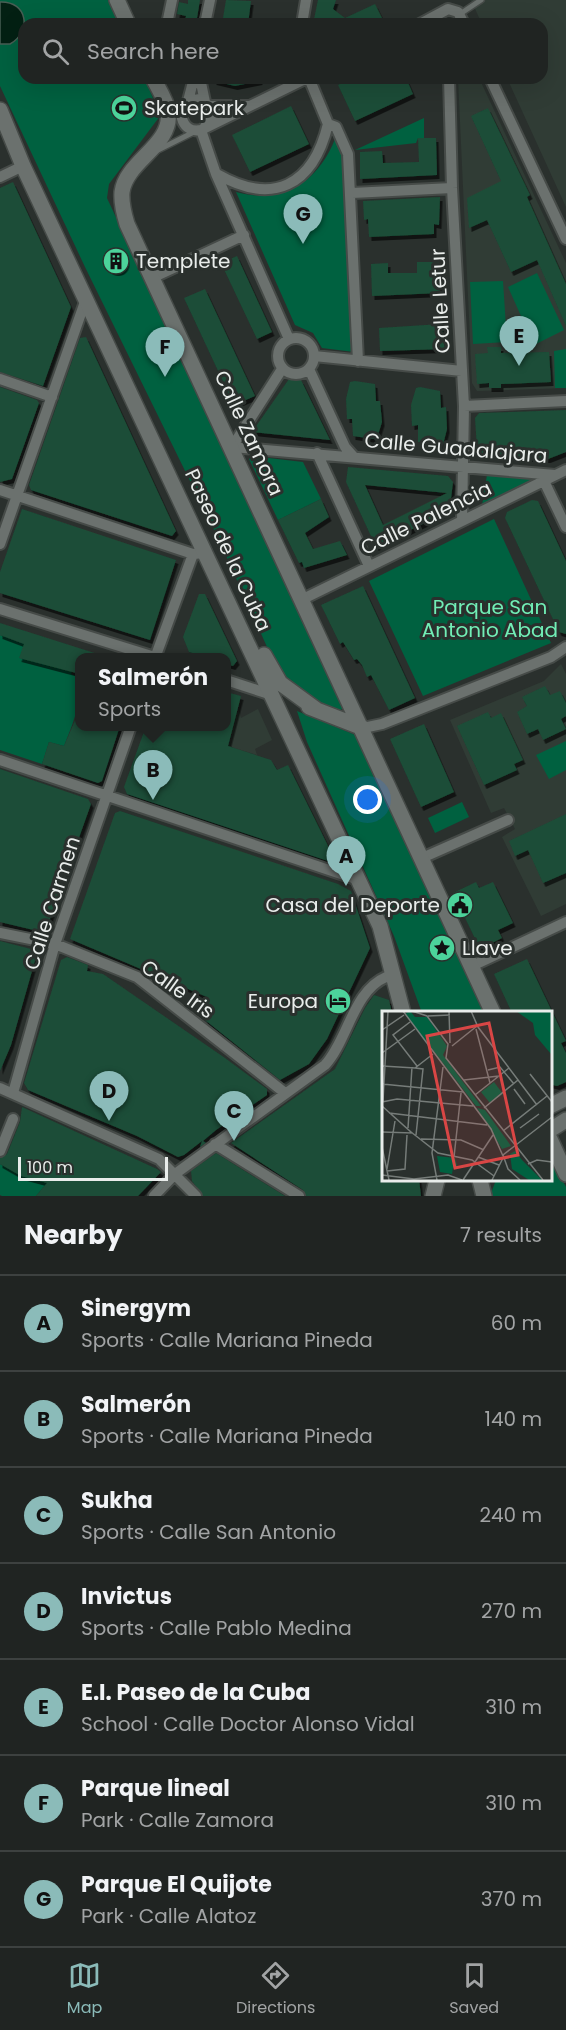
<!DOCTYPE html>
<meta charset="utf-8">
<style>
:root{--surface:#202422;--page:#2d302f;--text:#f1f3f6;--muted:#a2a4a5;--line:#3d4140;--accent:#8bbbb9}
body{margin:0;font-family:Poppins,sans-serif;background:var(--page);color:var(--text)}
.scale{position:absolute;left:18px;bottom:15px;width:150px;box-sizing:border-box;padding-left:6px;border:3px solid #e9edeb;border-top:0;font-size:16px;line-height:21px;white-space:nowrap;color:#e9edeb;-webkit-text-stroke:4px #2a302d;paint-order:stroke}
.you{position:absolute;left:368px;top:800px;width:21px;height:21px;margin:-15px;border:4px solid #fff;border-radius:50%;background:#1a73e8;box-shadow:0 0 0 9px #1a73e833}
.badge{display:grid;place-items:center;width:39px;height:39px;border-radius:50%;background:var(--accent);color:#111;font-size:20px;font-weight:700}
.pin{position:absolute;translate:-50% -50px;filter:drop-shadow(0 2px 3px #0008)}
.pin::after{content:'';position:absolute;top:32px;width:21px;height:18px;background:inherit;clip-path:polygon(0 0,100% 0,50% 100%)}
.popup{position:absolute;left:75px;top:653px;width:156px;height:78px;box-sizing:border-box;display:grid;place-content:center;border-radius:12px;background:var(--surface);filter:drop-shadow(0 2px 4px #0005);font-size:20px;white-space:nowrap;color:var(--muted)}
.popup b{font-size:22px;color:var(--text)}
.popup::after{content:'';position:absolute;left:50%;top:100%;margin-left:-12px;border:12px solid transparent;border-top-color:var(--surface)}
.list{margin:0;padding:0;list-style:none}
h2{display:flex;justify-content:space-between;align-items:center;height:78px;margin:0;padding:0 24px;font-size:26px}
h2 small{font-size:20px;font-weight:400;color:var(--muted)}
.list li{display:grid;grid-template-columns:39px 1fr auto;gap:18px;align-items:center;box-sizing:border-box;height:96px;padding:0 24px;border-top:2px solid var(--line)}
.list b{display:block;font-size:22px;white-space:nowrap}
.list p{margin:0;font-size:20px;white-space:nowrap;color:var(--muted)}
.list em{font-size:20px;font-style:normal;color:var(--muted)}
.icon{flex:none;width:33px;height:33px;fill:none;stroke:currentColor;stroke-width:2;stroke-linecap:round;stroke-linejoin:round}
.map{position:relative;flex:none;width:566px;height:1196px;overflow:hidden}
.search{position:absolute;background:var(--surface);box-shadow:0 6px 24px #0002;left:18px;right:18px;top:18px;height:66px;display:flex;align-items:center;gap:15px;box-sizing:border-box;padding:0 21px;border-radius:18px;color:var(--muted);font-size:22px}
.sheet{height:750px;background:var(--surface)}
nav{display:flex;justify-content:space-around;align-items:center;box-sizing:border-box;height:84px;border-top:2px solid var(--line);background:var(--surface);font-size:16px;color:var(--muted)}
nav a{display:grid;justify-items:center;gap:3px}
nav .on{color:var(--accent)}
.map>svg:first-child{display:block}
</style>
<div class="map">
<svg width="566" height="1196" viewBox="0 0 566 1196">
<defs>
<filter id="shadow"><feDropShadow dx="2.5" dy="4" stdDeviation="0" flood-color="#0009"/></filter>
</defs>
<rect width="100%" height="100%" fill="#2a302d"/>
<!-- built -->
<path fill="#303c35" d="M 471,0 L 566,0 L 566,207 L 507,78 L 542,78 L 542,24 L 482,24 Z
M 458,78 L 479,78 L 566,263 L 566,388 L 477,391 L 472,383 Z
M 561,664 L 566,674 L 566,904 L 541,916 L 502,837 L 515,829 L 504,808 L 491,813 L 450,720 L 544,681 Z
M 258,709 L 272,740 L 255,749 L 257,755 L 228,746 L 238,710 L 241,718 Z"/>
<!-- green -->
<path fill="#006140" d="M 0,0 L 108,0 L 119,24 L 24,24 L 24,78 L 145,78 L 160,116 L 109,184 L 107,198 L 344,707 L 341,710 C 320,711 296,691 281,678 L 218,538 L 85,267 L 0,86 Z
M 424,118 L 424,138 L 418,138 L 416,143 L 355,150 Z
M 335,139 L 345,158 L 354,352 L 322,348 L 313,333 L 295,325 L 236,192 C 283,205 318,182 335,139 Z
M 537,273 L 564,330 L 534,345 L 508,287 Z
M 503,281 L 507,342 L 473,344 L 470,282 Z
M 566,349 L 566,388 L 555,388 L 554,351 Z
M 252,456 L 303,462 L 321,499 L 278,520 L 249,459 Z
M 487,475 L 531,479 L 530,482 L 482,505 Z
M 494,519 L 551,643 L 423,696 L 369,581 Z
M 0,635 L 24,644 L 20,658 L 72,672 L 71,674 L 80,677 C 79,709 76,716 64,746 L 49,742 L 42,764 L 0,750 Z
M 297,711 L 358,736 L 489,1013 L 422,1013 L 394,936 L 307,742 Z
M 566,741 L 566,770 L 549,779 L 536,755 Z
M 462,802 L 469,817 L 435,833 L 428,818 Z
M 550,1157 L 566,1187 L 566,1196 L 490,1196 L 496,1180 L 550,1180 Z
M 0,1164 L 21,1176 L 47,1183 L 36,1196 L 2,1196 L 0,1195 Z"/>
<!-- water -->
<path fill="#032013" stroke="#485e54" stroke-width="1.5" d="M 0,2 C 28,1 32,32 10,44 L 0,44 Z"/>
<!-- building -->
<path fill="#1b4d37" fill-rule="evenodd" filter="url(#shadow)" d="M 188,0 L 200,0 L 196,24 L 184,24 L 186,16 L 177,14 L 179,2 L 188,4 Z
M 226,0 L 251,1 L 248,24 L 222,24 Z
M 318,0 L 336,0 L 333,9 L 345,18 L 375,4 L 384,22 L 379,24 L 313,24 Z
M 214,78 L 260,78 L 260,81 L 235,86 L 214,81 Z
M 353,78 L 406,78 L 413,94 L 355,121 L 338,85 Z
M 291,106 L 309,144 L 250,172 L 232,135 Z
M 488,108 L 530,195 L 527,197 L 566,284 L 566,326 L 537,260 L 511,272 L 487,220 L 469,228 L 467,198 L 501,181 L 471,116 Z
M 418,138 L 436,138 L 437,175 L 360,179 L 360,152 L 382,151 L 383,163 L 419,162 Z
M 13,182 L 71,307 L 43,386 L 0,372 L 0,188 Z
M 440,197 L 439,225 L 434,224 L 434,234 L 369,237 L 368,219 L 364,220 L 363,201 Z
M105 261a11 11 0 1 1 22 0a11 11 0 1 1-22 0Z
M 237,256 L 272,332 L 257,339 L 221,263 Z
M 417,262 L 439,262 L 440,293 L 372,296 L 371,264 L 388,263 L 388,273 L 417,273 Z
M 205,289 L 255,396 L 234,405 L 184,298 Z
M 441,324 L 445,349 L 380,351 L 379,328 Z
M 86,337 L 176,531 L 172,536 L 31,490 L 29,485 L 80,338 Z
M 487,347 L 501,347 L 501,353 L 549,352 L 551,382 L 501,384 L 501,388 L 489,388 L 489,383 L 477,384 L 475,354 L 488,353 Z
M 289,379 L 301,380 L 330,440 L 252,432 Z
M 355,381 L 375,384 L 376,401 L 380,401 L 382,422 L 377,438 L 374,439 L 353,436 L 352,419 L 347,419 L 346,399 L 350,382 Z
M 0,387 L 37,400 L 39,403 L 12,479 L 0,482 Z
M 420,387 L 440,391 L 441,408 L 446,407 L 447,429 L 443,445 L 418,442 L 418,425 L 412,426 L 411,405 L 416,388 Z
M 566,410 L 566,452 L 548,459 L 482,455 L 477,449 L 475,418 L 479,413 Z
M 348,467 L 448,476 L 453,482 L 450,507 L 445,513 L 376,547 L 346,482 ZM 365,485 L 447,493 L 383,525 Z
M 321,499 L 329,517 L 305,533 L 313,549 L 340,541 L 347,555 L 304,568 L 302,562 L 299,563 L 278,520 Z
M 532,500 L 538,501 L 566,561 L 566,634 L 559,632 L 505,518 L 507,512 Z
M 22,509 L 176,560 L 150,640 L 0,593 L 0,572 Z
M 363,586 L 415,698 L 389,710 L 371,675 L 367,677 L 362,665 L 357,659 L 354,660 L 343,642 L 340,644 L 321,605 Z
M 199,594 L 205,594 L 237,661 L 233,666 L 226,664 L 226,657 L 207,657 L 189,652 L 183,637 Z
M 0,623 L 104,656 L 103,657 L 80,657 L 80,674 L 19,658 L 24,644 L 0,635 Z
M 545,686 L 550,695 L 560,691 L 566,703 L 566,716 L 561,719 L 566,729 L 543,740 L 538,729 L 527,734 L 517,712 L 527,706 L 522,697 Z
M 226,692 L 241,696 L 228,746 L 271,760 L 277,770 L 288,765 L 337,864 L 127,794 L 124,787 L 146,726 L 226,726 Z
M 80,709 L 80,726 L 120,726 L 102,781 L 98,783 L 42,764 L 49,742 L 64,746 Z
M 488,712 L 491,718 L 501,713 L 523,760 L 514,764 L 517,770 L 484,785 L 457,726 Z
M 424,724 L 454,792 L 421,807 L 390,739 Z
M 0,769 L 88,799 L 91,804 L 46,930 L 42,932 L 0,922 Z
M 120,811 L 338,884 L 351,891 L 370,948 L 327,1039 L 309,1064 L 280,1080 L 205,1020 L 207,997 L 70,939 L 115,813 Z
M 566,814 L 566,873 L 543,883 L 528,850 L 515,856 L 509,841 Z
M 476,882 L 479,888 L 493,882 L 513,923 L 498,930 L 502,938 L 480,949 L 453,893 Z
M 0,941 L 31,949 L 36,957 L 11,1045 L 0,1071 Z
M 67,957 L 88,965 L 87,971 L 103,974 L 225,1058 L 267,1089 L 267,1095 L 216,1130 L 203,1141 L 206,1143 L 200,1147 L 202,1141 L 184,1155 L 178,1157 L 137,1136 L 28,1090 L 24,1083 L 61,960 Z
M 527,959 L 566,1041 L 561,1043 L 566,1053 L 566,1082 L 557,1086 L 549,1084 L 549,1013 L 512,1013 L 494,974 Z
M 374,995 L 389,1000 L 392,1013 L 383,1013 L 383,1179 L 419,1179 L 421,1196 L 306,1196 L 303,1190 L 231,1143 L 335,1069 L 365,1008 Z
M 22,1107 L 157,1169 L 161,1172 L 138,1196 L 36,1196 L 47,1183 L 21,1176 L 0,1164 L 0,1158 L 7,1154 L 20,1122 Z
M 216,1153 L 285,1196 L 203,1196 L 192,1181 L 191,1171 Z"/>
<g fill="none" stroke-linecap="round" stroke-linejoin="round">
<defs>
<path id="lane" d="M 460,14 L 481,0
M 158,150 L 196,131"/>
<path id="street" d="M 167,24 L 172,0
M 205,24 L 210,0
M 302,24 L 306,0
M 420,24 L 448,9 L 458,12 L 464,24
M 200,78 L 205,102
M 449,78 L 452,188 L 464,406 L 462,521
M 490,78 L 566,239
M 188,101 L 194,78
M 209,106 L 248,106
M 328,124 L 336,127 L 348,154 L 358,361
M 204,128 L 211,118 L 209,106 L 200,99 L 188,101 C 175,112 183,134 201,130 L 307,78
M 201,130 L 216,174 L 289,339
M 217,174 C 273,206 313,186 328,124 L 309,78
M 0,177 L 23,166
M 352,193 L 452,188
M 152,278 L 244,235
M278 356a18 18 0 1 1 36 0a18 18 0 1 1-36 0Z
M 314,356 L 462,371
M 309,369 L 345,447 L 353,456
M 0,379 L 52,397
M 464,406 L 566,401
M 232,447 L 555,475
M 232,447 L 282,369
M 317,453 L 369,566
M 544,481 L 566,527
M 0,490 L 193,554 L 205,553
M 0,544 L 86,299
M 303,599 L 566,470
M 0,609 L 158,658
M 155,658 L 193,554
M 226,680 L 272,695
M 363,728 L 382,724 L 551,657 L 566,647
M 0,760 L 356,879
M 422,858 L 508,820
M 0,933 L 55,944 L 137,977 L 285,1093
M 472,966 L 566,922
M 0,1088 L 159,1159 L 196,1196
M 13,1093 L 55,944 L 131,726
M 215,1144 L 299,1196
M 0,1151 L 13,1119
M 154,1196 L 175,1174 L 325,1065 C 348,1040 353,991 386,977 L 394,978"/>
<path id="secondary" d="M 117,0 L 128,24
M 153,78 C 158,88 167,101 168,112 C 173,145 126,161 122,192 C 121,203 124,214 127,224 L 493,1013
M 0,110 L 23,166 L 380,926 L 403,1013
M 264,655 L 280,683 L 317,710
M 309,707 L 363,728
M 550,1106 L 566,1098
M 550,1130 L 566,1120
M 550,1139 L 566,1174
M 480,1180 L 484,1196
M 433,1196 L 437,1180"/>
</defs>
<!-- lane casing -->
<use href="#lane" stroke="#464b48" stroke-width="8"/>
<!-- street casing -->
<use href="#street" stroke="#464b48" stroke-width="14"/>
<!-- secondary casing -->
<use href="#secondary" stroke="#464b48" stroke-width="18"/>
<!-- lane -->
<use href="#lane" stroke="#6b716e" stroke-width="5"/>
<!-- street -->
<use href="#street" stroke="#6b716e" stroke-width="10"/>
<!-- secondary -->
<use href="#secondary" stroke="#6b716e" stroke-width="15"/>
</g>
<!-- icons -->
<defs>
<symbol id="stadium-disc" viewBox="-11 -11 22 22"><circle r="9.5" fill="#4cd39b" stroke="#2a302d"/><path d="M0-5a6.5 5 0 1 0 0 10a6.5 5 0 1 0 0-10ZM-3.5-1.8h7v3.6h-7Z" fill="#111"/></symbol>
<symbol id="building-disc" viewBox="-11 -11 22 22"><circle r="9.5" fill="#4cd39b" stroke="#2a302d"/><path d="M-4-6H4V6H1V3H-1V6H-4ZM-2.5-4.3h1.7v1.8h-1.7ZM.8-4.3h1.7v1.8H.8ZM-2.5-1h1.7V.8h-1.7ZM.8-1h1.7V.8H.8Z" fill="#111"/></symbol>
<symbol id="civic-disc" viewBox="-11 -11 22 22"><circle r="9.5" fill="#4cd39b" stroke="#2a302d"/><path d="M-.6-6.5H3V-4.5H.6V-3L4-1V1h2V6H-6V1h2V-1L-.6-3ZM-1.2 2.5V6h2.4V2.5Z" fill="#111"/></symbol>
<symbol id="sight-disc" viewBox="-11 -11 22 22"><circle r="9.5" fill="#4cd39b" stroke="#2a302d"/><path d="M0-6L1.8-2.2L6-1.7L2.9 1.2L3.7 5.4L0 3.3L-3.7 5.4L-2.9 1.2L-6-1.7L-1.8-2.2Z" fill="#111"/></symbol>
<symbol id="hotel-disc" viewBox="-11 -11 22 22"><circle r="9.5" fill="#4cd39b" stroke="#2a302d"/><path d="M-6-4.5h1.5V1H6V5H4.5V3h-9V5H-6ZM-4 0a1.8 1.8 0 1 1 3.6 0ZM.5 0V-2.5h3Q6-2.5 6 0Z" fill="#111"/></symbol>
</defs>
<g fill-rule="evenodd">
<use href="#stadium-disc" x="109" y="93" width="30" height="30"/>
<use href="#building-disc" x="101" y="246" width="30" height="30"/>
<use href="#civic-disc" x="445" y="890" width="30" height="30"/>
<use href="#sight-disc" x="427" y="933" width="30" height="30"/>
<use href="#hotel-disc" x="323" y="986" width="30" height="30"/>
</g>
<g text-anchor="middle" stroke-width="6" stroke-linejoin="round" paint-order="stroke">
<!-- poi labels -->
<g font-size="20" fill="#e9edeb" stroke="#2a302d" text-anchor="start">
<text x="144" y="115">Skatepark</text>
<text x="136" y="268">Templete</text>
<text x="440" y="912" text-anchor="end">Casa del Deporte</text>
<text x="462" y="955">Llave</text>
<text x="318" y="1008" text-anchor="end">Europa</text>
</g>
<!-- street labels -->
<g font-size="20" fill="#e9edeb" stroke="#2a302d">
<text transform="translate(440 301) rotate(-93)" y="7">Calle Letur</text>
<text transform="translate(249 433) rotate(65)" y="7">Calle Zamora</text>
<text transform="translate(456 448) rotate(5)" y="7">Calle Guadalajara</text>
<text transform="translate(426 518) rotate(-26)" y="7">Calle Palencia</text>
<text transform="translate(228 550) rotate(65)" y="7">Paseo de la Cuba</text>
<text transform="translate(52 903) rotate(-72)" y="7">Calle Carmen</text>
<text transform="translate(178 989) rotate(36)" y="7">Calle Iris</text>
</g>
<!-- park labels -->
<g font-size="20" fill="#71eeb6" stroke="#2a302d">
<text x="490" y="614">Parque San<tspan x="490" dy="23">Antonio Abad</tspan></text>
</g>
</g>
<!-- overview -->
<g transform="translate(382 1011)">
<rect width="170" height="170" fill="#2a302d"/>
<path d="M 28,0 L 33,6 L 45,6 L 65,35 L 61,44 L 99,95 L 94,95 L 23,3 ZM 134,0 L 169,0 L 169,43 L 153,24 L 151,12 ZM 112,71 L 121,83 L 108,92 L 99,81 ZM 95,97 L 103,99 L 129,135 L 120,138 ZM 133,140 L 140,149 L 160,169 L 147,169 L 130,158 L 128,143 ZM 55,145 L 73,147 L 76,158 L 71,157 L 70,163 L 58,161 Z" fill="#006140"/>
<path fill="none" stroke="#767c79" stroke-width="1.5" d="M 21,0 L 109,118 L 121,145M 30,0 L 45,5 L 66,33 L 64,47 L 161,169M 67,0 L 68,32M 89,0 L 96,16 L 155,94M 46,5 L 68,4M 28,11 L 11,24 L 35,55M 94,18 L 108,72M 0,19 L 22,4M 70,35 L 95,15M 0,42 L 33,18M 0,55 L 33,57 L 51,43M 33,57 L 41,58 L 34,124M 106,59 L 118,56 L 132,73M 148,63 L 170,91M 82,69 L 117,65M 0,73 L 81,81M 132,78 L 143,93M 93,84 L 127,57M 1,90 L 6,0M 0,91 L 15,88 L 91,95M 0,95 L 30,122 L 0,121M 102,97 L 136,69M 7,102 L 105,114M 26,117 L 30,56M 138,117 L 157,103M 121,120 L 165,85M 29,121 L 56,142 L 90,149 L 112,165M 39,128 L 79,129 L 102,139M 0,136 L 7,169M 72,146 L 79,82M 96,146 L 117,154M 146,153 L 155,149 L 170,151M 5,158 L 13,110M 5,160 L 23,158 L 25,124M 0,164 L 32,168 L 66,164 L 80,169M 55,169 L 50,142 L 61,56M 81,169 L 111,124M 110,169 L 121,147M 138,169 L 126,158 L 121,144 L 170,106"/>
<path fill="#d94645" fill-opacity="0.15" stroke="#d94645" stroke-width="3" d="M 107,12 L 136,144 L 73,157 L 45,25 Z"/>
<rect width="170" height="170" fill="none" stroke="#e9edeb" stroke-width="3"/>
</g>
</svg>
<div class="scale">100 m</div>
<div class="you"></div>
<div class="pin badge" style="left:346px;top:886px">A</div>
<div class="pin badge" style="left:153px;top:800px">B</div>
<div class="popup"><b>Salmerón</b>Sports</div>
<div class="pin badge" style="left:234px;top:1141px">C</div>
<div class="pin badge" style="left:109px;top:1121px">D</div>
<div class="pin badge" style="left:519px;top:366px">E</div>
<div class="pin badge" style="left:165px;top:377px">F</div>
<div class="pin badge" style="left:303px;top:244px">G</div>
<div class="search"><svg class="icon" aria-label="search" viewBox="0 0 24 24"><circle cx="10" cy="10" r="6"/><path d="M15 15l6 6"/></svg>Search here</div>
</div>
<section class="sheet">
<h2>Nearby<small>7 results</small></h2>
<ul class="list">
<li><span class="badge">A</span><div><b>Sinergym</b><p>Sports · Calle Mariana Pineda</p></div><em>60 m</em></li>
<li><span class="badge">B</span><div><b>Salmerón</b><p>Sports · Calle Mariana Pineda</p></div><em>140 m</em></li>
<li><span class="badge">C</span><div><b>Sukha</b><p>Sports · Calle San Antonio</p></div><em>240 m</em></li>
<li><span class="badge">D</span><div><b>Invictus</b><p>Sports · Calle Pablo Medina</p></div><em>270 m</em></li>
<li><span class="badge">E</span><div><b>E.I. Paseo de la Cuba</b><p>School · Calle Doctor Alonso Vidal</p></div><em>310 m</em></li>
<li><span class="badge">F</span><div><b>Parque lineal</b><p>Park · Calle Zamora</p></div><em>310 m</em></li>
<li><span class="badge">G</span><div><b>Parque El Quijote</b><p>Park · Calle Alatoz</p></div><em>370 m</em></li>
</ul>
</section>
<nav>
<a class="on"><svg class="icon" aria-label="map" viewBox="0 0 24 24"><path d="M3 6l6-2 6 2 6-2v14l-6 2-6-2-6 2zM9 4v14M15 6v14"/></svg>Map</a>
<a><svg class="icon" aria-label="directions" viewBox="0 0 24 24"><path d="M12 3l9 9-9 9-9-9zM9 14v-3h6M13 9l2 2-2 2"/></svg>Directions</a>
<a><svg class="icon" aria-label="saved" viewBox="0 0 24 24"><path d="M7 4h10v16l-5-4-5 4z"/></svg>Saved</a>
</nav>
